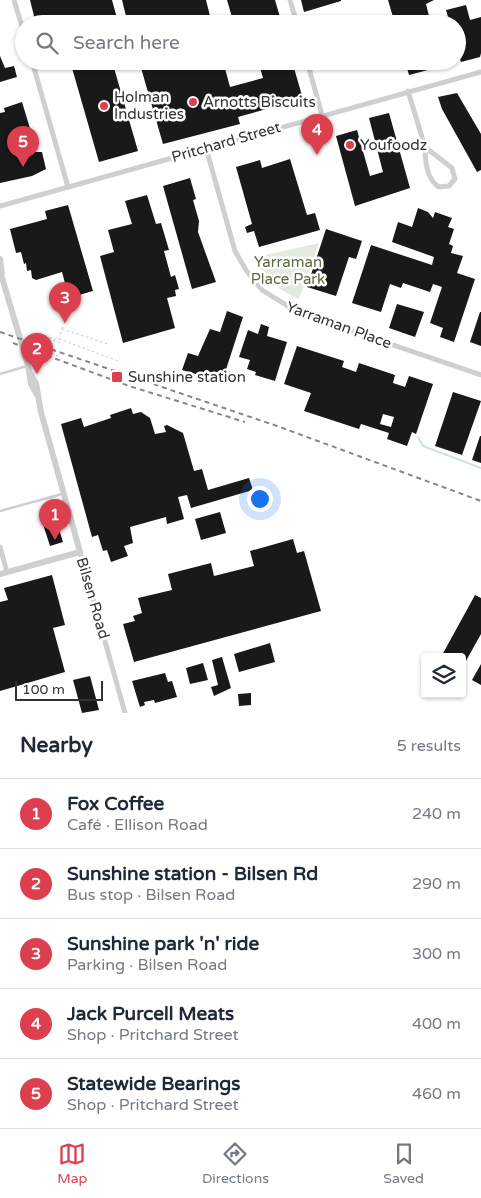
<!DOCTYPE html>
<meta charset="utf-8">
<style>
:root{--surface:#fff;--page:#f2f2f3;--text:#1f2937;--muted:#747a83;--line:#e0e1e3;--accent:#dc404f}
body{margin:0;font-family:"Varela Round",sans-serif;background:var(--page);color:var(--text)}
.controls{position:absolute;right:15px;bottom:15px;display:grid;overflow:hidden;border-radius:5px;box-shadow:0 1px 4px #0004}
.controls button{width:45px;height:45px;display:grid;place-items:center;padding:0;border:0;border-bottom:1px solid var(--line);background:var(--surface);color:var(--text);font:25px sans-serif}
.scale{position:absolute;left:15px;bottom:12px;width:88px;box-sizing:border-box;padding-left:5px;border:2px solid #323232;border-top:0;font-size:14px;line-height:18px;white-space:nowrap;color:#323232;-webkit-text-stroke:4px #fff;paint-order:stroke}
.you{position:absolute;left:259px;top:498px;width:18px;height:18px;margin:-12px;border:4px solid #fff;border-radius:50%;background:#1a73e8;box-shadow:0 0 0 8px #1a73e833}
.badge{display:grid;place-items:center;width:32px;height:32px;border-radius:50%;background:var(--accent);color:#fff;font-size:16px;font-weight:700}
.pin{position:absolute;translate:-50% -41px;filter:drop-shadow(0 1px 2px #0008)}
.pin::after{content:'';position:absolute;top:26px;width:18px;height:15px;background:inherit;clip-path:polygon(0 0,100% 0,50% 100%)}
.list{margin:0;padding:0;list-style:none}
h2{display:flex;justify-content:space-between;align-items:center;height:65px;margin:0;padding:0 20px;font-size:21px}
h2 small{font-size:16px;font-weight:400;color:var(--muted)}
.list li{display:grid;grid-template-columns:32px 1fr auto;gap:15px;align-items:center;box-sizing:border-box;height:70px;padding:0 20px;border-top:1px solid var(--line)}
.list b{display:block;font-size:19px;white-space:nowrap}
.list p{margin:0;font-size:16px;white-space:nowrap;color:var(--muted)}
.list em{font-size:16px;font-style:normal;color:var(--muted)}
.icon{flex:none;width:28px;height:28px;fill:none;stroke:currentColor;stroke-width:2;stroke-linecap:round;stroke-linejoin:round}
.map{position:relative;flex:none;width:481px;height:713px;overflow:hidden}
.search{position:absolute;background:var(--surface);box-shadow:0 1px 4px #0004;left:15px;right:15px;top:15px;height:55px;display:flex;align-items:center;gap:12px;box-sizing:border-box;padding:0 18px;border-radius:28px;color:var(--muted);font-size:19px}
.sheet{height:415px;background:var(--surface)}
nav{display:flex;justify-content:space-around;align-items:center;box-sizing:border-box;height:70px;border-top:1px solid var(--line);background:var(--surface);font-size:14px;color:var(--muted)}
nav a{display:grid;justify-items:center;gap:2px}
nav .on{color:var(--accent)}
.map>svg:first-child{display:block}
</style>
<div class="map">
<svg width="481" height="713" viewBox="0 0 481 713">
<rect width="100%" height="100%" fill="#fff"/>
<!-- green -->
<path fill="#e5eade" d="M 319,243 L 299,299 C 279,291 263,277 252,258 Z"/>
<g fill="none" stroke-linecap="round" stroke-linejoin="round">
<!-- stream -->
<path stroke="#cfe1ec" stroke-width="2" d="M 418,437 L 423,446 L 481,468"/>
</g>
<!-- building -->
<path fill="#191919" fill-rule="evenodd" d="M 30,0 L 112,0 L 118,22 L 111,24 L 36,24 Z
M 122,0 L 206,0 L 212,24 L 128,24 Z
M 227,0 L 275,0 L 282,24 L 234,24 Z
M 301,0 L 341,0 L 341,1 L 304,12 Z
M 388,0 L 434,0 L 426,4 L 431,24 L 395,24 Z
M 466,5 L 470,20 L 481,17 L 481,53 L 480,57 L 461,62 L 457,50 L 457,24 L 450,24 L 446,10 Z
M 0,56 L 5,68 L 14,66 L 17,77 L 0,82 Z
M 70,61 L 112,61 L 138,151 L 99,162 Z
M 139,61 L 223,61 L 230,87 L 263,78 L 258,61 L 292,61 L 303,99 L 238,117 L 240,124 L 163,144 Z
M 405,61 L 442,61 L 443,66 L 409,75 Z
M 457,93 L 481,134 L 481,170 L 477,172 L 442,109 L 438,97 Z
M 22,102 L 32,135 L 34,134 L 36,140 L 32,141 L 35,152 L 42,152 L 46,169 L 32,176 L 0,183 L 0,113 L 5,112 L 4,108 Z
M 389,113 L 410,188 L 355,206 L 336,136 L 357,130 L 370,176 L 383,172 L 369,118 Z
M 290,159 L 307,215 L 315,213 L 320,230 L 259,247 L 254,231 L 247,233 L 245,227 L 252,224 L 236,167 L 260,160 L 262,168 Z
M 190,178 L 196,199 L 193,200 L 199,221 L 198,232 L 216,282 L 192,289 L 163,186 Z
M 147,195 L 156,224 L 161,223 L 169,250 L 164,251 L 171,277 L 175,275 L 179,289 L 175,290 L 176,296 L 167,298 L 175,328 L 123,343 L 100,256 L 114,252 L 108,230 L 132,224 L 125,201 Z
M 68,205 L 93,291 L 69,298 L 62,272 L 36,280 L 32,278 L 31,270 L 27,271 L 26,263 L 24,264 L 21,252 L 16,253 L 10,229 L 47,219 L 45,211 Z
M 418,208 L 428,212 L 433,218 L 435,212 L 452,218 L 448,227 L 454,229 L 449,244 L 453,246 L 451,253 L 463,256 L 457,273 L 475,279 L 454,342 L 440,337 L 443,328 L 430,323 L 442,287 L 433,284 L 430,292 L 403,283 L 401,288 L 390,284 L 381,312 L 352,303 L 371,245 L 432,265 L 434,257 L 392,242 L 398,222 L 412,227 Z
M 326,229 L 362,241 L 356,259 L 349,257 L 336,296 L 307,287 Z
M 397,304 L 424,312 L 415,337 L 389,328 Z
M 227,311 L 243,317 L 222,382 L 182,370 L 188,353 L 198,356 L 210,329 L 220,332 Z
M 480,312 L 481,312 L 481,346 L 470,342 Z
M 261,324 L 269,327 L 267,336 L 287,342 L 275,381 L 255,375 L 256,372 L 247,369 L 250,360 L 239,357 L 248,330 L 258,334 Z
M 297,346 L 344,361 L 342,367 L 356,372 L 359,363 L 395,375 L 393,383 L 405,387 L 409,376 L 433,384 L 416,434 L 412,432 L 407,446 L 387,439 L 389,433 L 361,424 L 359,429 L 304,411 L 311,393 L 284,384 ZM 383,414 L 394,417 L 391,427 L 380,424 Z
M 453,392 L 481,401 L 462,455 L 435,446 Z
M 131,408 L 133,414 L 141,412 L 150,418 L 155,434 L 166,432 L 164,426 L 167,425 L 183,433 L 194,471 L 202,469 L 208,490 L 249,478 L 253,490 L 191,508 L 187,495 L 178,497 L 184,519 L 167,524 L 166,517 L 130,527 L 133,543 L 124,546 L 128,556 L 111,562 L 107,550 L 103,551 L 98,535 L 92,537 L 61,424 L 81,418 L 84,427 L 111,418 L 110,415 Z
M 480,436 L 481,436 L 481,463 L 472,460 Z
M 220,512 L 226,533 L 201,540 L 195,519 Z
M 54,514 L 63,542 L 50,546 L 41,518 Z
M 293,539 L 297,553 L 304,551 L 321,611 L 134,662 L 123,624 L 135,621 L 133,616 L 142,613 L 138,598 L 172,590 L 168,574 L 211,563 L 214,576 L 254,566 L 250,551 Z
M 52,575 L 65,625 L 53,628 L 65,672 L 0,691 L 0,602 L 8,600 L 4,588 Z
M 475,595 L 481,598 L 481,634 L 462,668 L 462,657 L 441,657 Z
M 270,643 L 275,662 L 239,672 L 234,654 Z
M 222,657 L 231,688 L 214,696 L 211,687 L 218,685 L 212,660 Z
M 203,663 L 208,680 L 190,684 L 186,668 Z
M 481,664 L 481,685 L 472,680 Z
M 165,673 L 168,682 L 172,681 L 177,697 L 155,703 L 154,700 L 144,702 L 145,705 L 140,707 L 132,681 Z
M 90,676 L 99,710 L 82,713 L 73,680 Z
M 251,693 L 251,705 L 239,706 L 238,694 Z"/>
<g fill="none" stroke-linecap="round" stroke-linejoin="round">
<!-- path -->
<path stroke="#c9c9c9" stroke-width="1" stroke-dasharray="2.5 2.5" stroke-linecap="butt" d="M 64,324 L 67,316
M 62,329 L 108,344
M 40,334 L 58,340 L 59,338
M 60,334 L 63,327
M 44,336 L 62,344
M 59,339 L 118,361
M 37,348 L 58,356"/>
<!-- service -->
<path stroke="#cfcfcf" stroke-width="2.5" d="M 0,374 L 27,366
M 0,511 L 62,494"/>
<!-- minor -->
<path stroke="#cfcfcf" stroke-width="5" d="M 14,0 L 24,33
M 290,0 L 297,24
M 32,61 L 68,187
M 307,61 L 322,115
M 408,91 L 425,147 C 425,160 427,180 439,187 L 449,186 L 455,179 L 452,168 L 425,147
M 206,148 L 235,251 L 246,270 L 262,290 L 299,313 L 481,375
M 0,206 L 481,72
M 0,547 L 7,572
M 80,552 L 125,713"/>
<!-- tertiary -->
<path stroke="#cfcfcf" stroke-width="6" d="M 0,259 L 2,274
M 0,271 L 28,365 L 31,384 L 37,395
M 0,574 L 80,552 L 41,412 L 36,383 L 31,375"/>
<!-- rail -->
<path stroke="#878787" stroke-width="2" stroke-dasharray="5 4" stroke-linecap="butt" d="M 0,332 L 277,426 L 481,501
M 13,343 L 129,386 L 245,422"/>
</g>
<!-- markers -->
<g fill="#dc404f" stroke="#fff" stroke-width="2">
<circle cx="193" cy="102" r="5"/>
<circle cx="104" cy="106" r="5"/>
<circle cx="350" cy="145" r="5"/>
<rect x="111" y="371" width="12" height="12" rx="2.5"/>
</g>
<g text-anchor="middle" stroke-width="5" stroke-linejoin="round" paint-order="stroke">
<!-- poi labels -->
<g font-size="15" fill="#323232" stroke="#fff" text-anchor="start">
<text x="114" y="102">Holman<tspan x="114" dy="17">Industries</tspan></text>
<text x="203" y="107">Arnotts Biscuits</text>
<text x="360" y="150">Youfoodz</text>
<text x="128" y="382">Sunshine station</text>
</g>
<!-- street labels -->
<g font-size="15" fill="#323232" stroke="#fff">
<text transform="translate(226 142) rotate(-16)" y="5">Pritchard Street</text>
<text transform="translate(339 325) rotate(20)" y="5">Yarraman Place</text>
<text transform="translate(93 598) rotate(74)" y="5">Bilsen Road</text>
</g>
<!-- park labels -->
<g font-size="15" fill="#566c41" stroke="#fff">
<text x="288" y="267">Yarraman<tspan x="288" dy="17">Place Park</tspan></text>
</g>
</g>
</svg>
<div class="controls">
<button><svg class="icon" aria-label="layers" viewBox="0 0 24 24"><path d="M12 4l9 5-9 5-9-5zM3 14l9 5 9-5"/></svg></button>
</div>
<div class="scale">100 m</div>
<div class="you"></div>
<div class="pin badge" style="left:55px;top:540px">1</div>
<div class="pin badge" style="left:37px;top:374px">2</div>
<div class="pin badge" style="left:65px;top:323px">3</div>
<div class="pin badge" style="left:317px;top:155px">4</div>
<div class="pin badge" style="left:23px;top:167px">5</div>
<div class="search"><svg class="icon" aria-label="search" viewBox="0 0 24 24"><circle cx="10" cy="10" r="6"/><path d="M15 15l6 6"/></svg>Search here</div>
</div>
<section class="sheet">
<h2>Nearby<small>5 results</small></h2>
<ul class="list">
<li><span class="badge">1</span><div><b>Fox Coffee</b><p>Café · Ellison Road</p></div><em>240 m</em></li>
<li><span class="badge">2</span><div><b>Sunshine station - Bilsen Rd</b><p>Bus stop · Bilsen Road</p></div><em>290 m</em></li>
<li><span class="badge">3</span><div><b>Sunshine park 'n' ride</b><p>Parking · Bilsen Road</p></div><em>300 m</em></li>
<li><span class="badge">4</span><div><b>Jack Purcell Meats</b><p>Shop · Pritchard Street</p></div><em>400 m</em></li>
<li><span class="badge">5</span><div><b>Statewide Bearings</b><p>Shop · Pritchard Street</p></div><em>460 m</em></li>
</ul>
</section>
<nav>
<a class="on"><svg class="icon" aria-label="map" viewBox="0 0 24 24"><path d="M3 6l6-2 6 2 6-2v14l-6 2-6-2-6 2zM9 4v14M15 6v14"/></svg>Map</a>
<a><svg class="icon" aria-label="directions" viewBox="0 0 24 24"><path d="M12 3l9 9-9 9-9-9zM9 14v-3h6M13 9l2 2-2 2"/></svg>Directions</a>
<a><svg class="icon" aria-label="saved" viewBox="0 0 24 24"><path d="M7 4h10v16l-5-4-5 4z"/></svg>Saved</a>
</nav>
